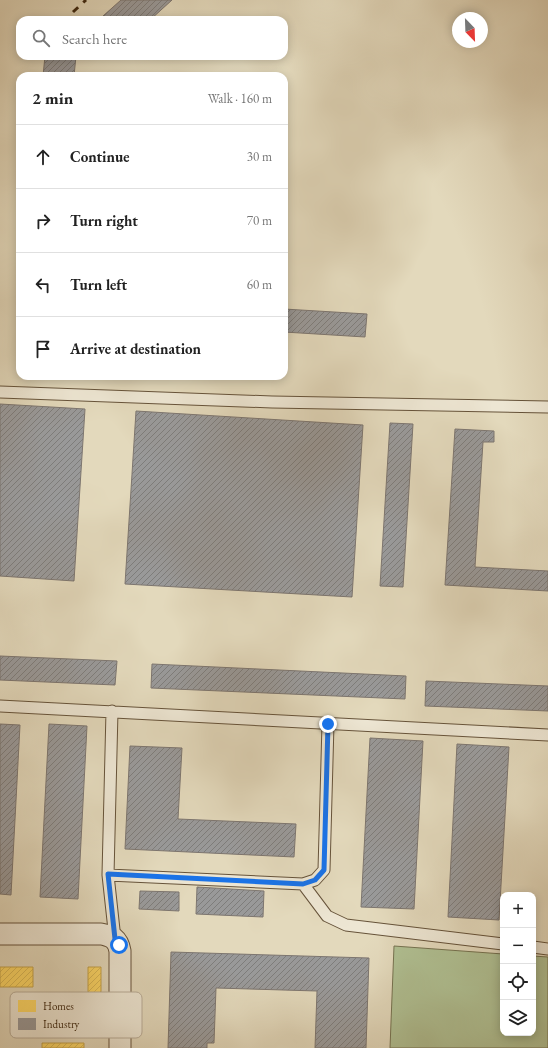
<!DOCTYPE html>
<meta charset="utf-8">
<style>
:root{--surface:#fff;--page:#f6f6f6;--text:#222;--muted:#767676;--line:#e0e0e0}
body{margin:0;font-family:"EB Garamond",serif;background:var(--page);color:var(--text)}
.controls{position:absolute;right:12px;bottom:12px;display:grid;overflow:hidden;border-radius:8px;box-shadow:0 2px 10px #0003}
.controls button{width:36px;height:36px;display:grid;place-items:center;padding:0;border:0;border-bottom:1px solid var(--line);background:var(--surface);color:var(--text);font:20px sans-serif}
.compass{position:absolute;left:452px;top:12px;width:36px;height:36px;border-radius:50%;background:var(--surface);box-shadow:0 2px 10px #0003;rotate:157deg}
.stop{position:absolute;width:12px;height:12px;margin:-9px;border:3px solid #1a73e8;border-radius:50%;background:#fff}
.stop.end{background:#1a73e8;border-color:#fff;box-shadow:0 1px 4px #0008}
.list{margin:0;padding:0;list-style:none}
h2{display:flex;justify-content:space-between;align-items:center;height:52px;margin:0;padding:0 16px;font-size:17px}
h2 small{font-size:13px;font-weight:400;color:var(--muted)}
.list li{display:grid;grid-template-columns:26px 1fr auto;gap:12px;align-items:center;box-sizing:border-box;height:64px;padding:0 16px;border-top:1px solid var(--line)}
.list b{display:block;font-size:15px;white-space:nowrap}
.list em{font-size:13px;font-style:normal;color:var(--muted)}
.icon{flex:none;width:22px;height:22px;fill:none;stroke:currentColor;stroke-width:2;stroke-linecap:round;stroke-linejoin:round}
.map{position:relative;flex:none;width:548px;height:1048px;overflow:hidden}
.search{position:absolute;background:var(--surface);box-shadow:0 2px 10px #0003;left:16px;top:16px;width:272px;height:44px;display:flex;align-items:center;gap:10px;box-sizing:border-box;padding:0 14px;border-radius:12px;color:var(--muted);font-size:15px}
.panel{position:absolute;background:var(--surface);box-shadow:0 2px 10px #0003;left:16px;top:72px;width:272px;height:308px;border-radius:12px}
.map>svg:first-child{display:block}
</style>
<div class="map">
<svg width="548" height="1048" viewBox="0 0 548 1048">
<defs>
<pattern id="homes-hatch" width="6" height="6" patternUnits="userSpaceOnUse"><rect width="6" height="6" fill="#ffd966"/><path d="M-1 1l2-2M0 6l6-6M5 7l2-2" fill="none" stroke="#dbba57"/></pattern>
<pattern id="industry-hatch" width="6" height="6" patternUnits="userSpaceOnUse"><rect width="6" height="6" fill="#999"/><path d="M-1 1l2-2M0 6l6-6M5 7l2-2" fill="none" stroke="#7e7d7b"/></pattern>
</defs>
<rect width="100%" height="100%" fill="#e3d9bc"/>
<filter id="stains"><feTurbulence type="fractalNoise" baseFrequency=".005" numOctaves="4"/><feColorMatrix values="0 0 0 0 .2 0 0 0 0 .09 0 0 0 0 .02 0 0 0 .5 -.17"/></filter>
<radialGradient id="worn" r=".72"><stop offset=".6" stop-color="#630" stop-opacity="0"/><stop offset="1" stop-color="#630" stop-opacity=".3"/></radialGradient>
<!-- green -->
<path fill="#b0c093" stroke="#767351" d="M 394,946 L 503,954 L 503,1033 L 533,1033 L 533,956 L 548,957 L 548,1048 L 390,1048 Z"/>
<!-- homes -->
<path fill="url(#homes-hatch)" stroke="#c4a34c" d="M 0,967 L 33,967 L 33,987 L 0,987 Z
M 88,967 L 101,967 L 101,993 L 88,993 Z
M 42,1043 L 84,1043 L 84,1048 L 42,1048 Z"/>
<!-- industry -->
<path fill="url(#industry-hatch)" stroke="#7d7670" d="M 121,0 L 172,0 L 150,20 L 106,20 L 103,16 Z
M 45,56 L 76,56 L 74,76 L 43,76 Z
M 284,309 L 367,314 L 365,337 L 284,332 Z
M 0,404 L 85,409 L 74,581 L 0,576 Z
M 136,411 L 363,425 L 352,597 L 125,584 Z
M 390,423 L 413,424 L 403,587 L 380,586 Z
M 455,429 L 494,431 L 494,442 L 483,442 L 475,567 L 548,571 L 548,591 L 445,585 Z
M 0,656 L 117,661 L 115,685 L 0,680 Z
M 152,664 L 406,676 L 405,699 L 151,688 Z
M 426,681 L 548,686 L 548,711 L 425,706 Z
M 0,724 L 20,725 L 11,895 L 0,894 Z
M 49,724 L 87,726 L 78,899 L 40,897 Z
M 370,738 L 423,741 L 414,909 L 361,907 Z
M 457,744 L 509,747 L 499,920 L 448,917 Z
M 130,746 L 182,748 L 178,819 L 296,824 L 294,857 L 125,849 Z
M 197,887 L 264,891 L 263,917 L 196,914 Z
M 140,891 L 179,892 L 179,911 L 139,909 Z
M 171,952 L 369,958 L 366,1048 L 315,1048 L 317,991 L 216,988 L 214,1043 L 207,1043 L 207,1048 L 168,1048 Z"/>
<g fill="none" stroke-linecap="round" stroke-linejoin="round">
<defs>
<path id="lane" d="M 0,392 L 272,402 L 548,407
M 0,706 L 548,735
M 112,711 L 108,875 L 115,939
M 108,875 L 303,884 L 315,880 L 324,870 L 328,724
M 303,884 L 327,916 L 346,925 L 503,944
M 533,947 L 548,949"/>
<path id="street" d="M 0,934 L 101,934 C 112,936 118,939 120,951 L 120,1048"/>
</defs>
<!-- lane casing -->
<use href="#lane" stroke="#66533a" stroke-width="13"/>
<!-- street casing -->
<use href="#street" stroke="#66533a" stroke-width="23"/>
<!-- lane -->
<use href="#lane" stroke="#ede6d3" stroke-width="11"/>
<!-- street -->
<use href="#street" stroke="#ede6d3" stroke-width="21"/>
<!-- rail -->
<path stroke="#3c260f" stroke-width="3" stroke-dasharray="7 7" stroke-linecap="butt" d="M 73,12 L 86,0"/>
</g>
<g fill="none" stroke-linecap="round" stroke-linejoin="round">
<!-- route -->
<path stroke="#1a73e8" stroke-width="5" d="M 119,945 L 115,939 L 108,874 L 303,884 L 315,880 L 324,870 L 328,724"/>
</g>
<!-- legend -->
<rect x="10" y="992" width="132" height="46" rx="6" fill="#ede6d3" stroke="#b8ac98" stroke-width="1"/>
<rect x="18" y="1000" width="18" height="12" fill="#ffd966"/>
<rect x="18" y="1018" width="18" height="12" fill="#999"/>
<g font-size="11" fill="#3c260f">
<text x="43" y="1010">Homes</text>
<text x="43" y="1028">Industry</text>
</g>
<rect width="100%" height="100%" filter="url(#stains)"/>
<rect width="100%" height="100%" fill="url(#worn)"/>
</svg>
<div class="controls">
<button>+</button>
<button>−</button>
<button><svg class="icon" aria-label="locate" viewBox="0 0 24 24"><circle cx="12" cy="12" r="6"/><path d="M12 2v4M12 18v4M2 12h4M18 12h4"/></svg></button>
<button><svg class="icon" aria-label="layers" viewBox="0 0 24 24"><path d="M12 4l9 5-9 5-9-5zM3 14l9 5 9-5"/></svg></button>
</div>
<svg class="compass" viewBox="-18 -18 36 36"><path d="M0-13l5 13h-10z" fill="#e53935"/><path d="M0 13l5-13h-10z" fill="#767676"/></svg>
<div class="stop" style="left:119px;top:945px"></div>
<div class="stop end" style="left:328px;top:724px"></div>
<div class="search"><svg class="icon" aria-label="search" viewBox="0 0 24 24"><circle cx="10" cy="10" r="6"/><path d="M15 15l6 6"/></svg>Search here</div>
<section class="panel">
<h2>2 min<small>Walk · 160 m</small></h2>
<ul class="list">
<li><svg class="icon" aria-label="ahead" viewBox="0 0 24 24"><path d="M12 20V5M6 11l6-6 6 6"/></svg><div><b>Continue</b></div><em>30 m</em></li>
<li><svg class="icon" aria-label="right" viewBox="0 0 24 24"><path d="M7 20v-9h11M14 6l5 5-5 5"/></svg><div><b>Turn right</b></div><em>70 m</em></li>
<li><svg class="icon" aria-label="left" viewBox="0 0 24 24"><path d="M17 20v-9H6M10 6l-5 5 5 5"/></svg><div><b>Turn left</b></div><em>60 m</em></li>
<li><svg class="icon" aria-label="arrive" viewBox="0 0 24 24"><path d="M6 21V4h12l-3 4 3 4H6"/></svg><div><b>Arrive at destination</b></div></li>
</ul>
</section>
</div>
